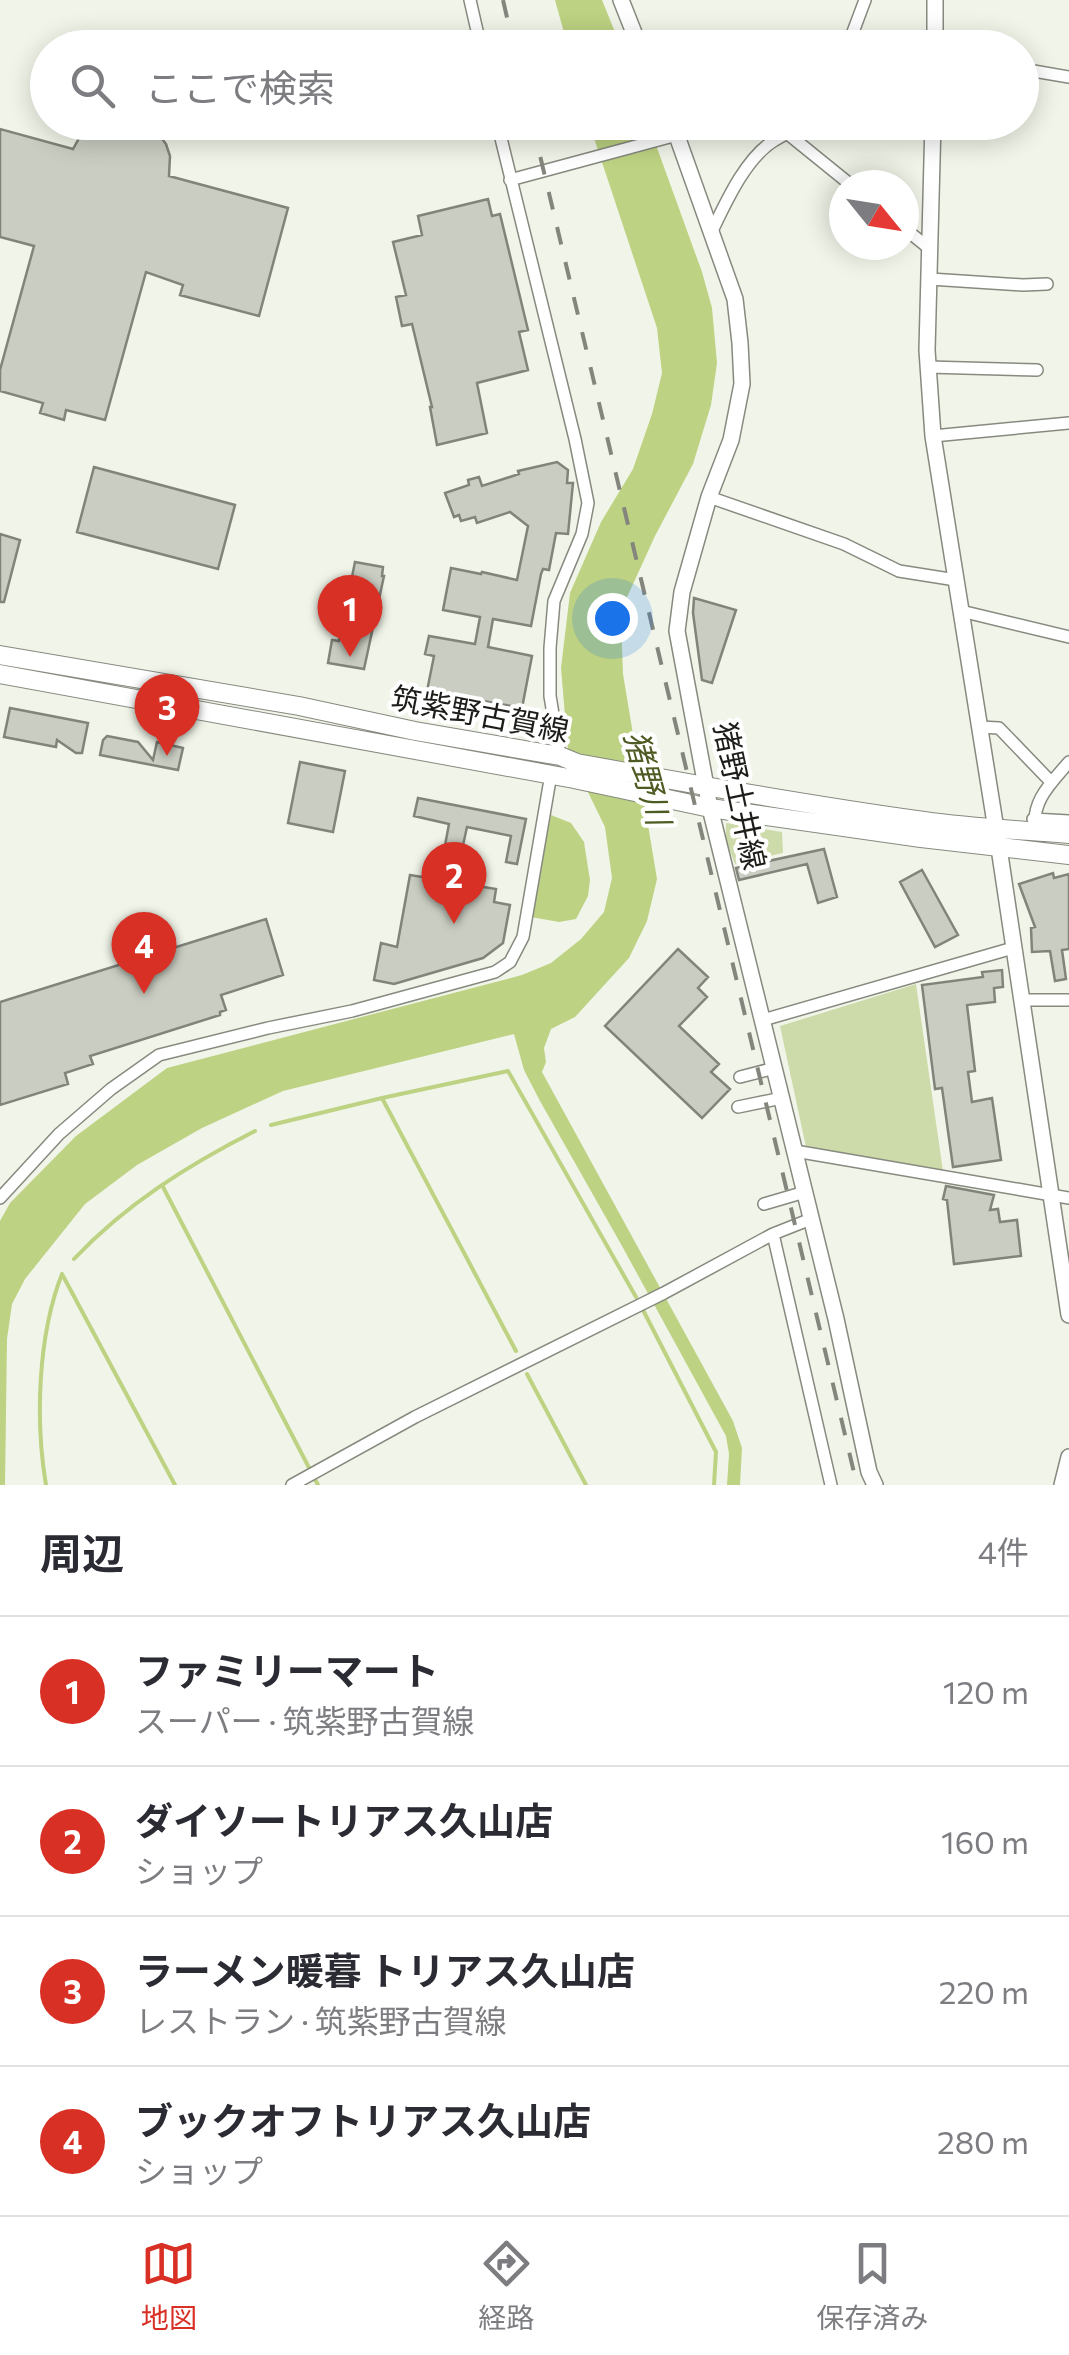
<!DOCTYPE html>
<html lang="ja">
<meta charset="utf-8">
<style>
:root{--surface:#fff;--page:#f2f2f3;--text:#2b2b33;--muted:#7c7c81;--line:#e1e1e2;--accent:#d93025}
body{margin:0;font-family:Commissioner,"Noto Sans JP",sans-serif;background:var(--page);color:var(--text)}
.compass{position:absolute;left:829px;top:170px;width:90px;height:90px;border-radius:50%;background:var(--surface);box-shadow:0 5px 25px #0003;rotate:120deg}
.you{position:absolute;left:612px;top:618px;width:35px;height:35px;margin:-25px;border:8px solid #fff;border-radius:50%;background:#1a73e8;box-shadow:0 0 0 15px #1a73e833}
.badge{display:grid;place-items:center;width:65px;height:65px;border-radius:50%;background:var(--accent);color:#fff;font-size:32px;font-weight:700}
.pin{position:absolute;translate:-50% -82px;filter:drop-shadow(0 2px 5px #0008)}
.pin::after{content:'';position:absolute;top:52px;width:35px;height:30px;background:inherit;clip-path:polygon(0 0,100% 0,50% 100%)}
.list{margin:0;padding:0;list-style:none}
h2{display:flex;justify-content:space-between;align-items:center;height:130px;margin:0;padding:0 40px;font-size:42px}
h2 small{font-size:32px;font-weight:400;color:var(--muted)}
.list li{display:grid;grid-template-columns:65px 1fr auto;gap:30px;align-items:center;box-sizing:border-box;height:150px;padding:0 40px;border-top:2px solid var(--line)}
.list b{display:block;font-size:38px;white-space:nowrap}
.list p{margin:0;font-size:32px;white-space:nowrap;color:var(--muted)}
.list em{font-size:32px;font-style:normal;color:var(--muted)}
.icon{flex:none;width:55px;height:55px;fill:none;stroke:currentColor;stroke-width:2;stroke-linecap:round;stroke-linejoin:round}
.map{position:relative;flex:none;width:1069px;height:1485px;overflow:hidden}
.search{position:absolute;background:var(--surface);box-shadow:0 5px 25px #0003;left:30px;right:30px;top:30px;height:110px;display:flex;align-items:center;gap:25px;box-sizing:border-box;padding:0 35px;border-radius:55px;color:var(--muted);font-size:38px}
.sheet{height:730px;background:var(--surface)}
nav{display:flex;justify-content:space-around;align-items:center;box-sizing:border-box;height:140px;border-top:2px solid var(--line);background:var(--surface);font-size:28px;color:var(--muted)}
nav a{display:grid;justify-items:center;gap:5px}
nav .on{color:var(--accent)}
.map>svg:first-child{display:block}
</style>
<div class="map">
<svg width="1069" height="1485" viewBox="0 0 1069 1485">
<rect width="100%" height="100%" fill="#f1f5e9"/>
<!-- green -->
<path fill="#cddaaa" d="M 726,823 L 782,832 L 783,853 L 735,864 L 726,840 Z
M 916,984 L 943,1171 L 806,1147 L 780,1026 Z"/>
<!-- water -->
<path fill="#bdd282" d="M 555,0 L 602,0 L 621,47 L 568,47 Z
M 589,123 L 648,123 L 702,272 L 712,308 L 717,363 L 711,405 L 693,464 L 655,536 L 623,606 L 621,620 L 623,674 L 657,879 L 647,921 L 629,958 L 575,1017 L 551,1029 L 544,1048 L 546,1062 L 542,1072 L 733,1421 L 742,1448 L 740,1485 L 727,1485 L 729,1454 L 726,1436 L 622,1246 L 540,1101 L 524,1070 L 514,1034 L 283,1091 L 202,1128 L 137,1165 L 85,1204 L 25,1279 L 12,1304 L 7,1339 L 5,1485 L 0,1485 L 0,1221 L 10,1203 L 76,1136 L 167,1068 L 522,975 L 551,963 L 581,939 L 604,912 L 612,878 L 605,827 L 568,751 L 561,668 L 570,593 L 601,522 L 633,469 L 652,414 L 662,373 L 657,328 Z
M 551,815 L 571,823 L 584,842 L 590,880 L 588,896 L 576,919 L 559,922 L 531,917 Z"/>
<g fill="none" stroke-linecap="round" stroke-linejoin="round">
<!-- stream -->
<path stroke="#bdd282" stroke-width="4" d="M 271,1125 L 382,1098
M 162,1185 L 318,1485
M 74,1259 C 126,1204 188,1165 255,1131
M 62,1274 L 175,1485
M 643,1310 L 716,1452 L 714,1485
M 516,1351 L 382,1098 L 508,1071 L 636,1297
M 527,1374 L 586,1485
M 46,1485 C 35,1420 38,1335 62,1274"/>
</g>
<!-- building -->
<path fill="#cacec2" stroke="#81847a" stroke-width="2.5" d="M 92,122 L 149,122 L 166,144 L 170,156 L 169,176 L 288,208 L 259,316 L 180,295 L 183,285 L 146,272 L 105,420 L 66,410 L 64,420 L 40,413 L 43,403 L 0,391 L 0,370 L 34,246 L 0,237 L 0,129 L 73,149 L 82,133 Z
M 488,199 L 492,216 L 500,214 L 528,330 L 519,332 L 528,370 L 477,383 L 487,433 L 437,445 L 430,407 L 432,407 L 412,324 L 402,326 L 396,297 L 406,295 L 393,242 L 422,235 L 418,216 Z
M 557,462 L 568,470 L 567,483 L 573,483 L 568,534 L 556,533 L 549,570 L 543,569 L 541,574 L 531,626 L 493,619 L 488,647 L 532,656 L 522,708 L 427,691 L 434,656 L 425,654 L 429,636 L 475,644 L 480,617 L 443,610 L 451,568 L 481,574 L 482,572 L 517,580 L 528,526 L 510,512 L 477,523 L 475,517 L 461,521 L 459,515 L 454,517 L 445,493 L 469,485 L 468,480 L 479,477 L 482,486 L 519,474 L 518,471 Z
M 94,467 L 235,505 L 218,569 L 77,532 Z
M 0,534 L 20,540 L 4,602 L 0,602 Z
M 355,562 L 383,567 L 382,576 L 384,576 L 364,669 L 328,663 L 332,640 L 339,641 Z
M 694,598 L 736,610 L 712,683 L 702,680 L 693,613 Z
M 10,708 L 88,723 L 82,753 L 76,753 L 57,740 L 56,747 L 4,737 Z
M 107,736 L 138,742 L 153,760 L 157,742 L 183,748 L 178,770 L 100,755 L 103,740 Z
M 300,762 L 345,771 L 333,832 L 288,823 Z
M 418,798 L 526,819 L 517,864 L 506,862 L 511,836 L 467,827 L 460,859 L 443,856 L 449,824 L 414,816 Z
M 824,849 L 837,897 L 818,903 L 807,864 L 739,880 L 736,868 Z
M 922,870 L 958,935 L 935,947 L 900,882 Z
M 1053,873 L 1054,878 L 1069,874 L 1069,949 L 1062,950 L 1066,979 L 1055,981 L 1050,951 L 1032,952 L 1031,928 L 1035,927 L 1019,884 Z
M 410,875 L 496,889 L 494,902 L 510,905 L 503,943 L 483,958 L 394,984 L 374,980 L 381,943 L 397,947 Z
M 266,919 L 283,975 L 221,995 L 226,1010 L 220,1012 L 220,1015 L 90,1056 L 93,1064 L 65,1073 L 68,1084 L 0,1105 L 0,1002 Z
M 678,949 L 708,977 L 698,988 L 707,997 L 679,1026 L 719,1064 L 711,1072 L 730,1089 L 702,1118 L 605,1026 Z
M 1002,970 L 1003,987 L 994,988 L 995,1002 L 967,1005 L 975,1071 L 968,1072 L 972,1102 L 992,1098 L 1001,1160 L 953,1167 L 942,1088 L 935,1089 L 922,985 L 983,977 L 982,972 Z
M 946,1186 L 994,1195 L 990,1210 L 998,1209 L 1000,1222 L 1017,1220 L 1021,1256 L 954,1264 L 947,1200 L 943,1199 Z"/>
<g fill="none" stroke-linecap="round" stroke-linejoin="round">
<defs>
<path id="street" d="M 470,0 L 481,48
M 848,39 L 874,48
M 847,48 L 865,0
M 1022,69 L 1069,77
M 497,122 L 575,439 L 588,503 L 582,534 L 554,601 L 550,648 L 550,696 L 560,756
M 788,134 L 851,185
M 510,180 L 677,135
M 904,228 L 930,249
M 712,231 C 726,202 746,157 775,140 C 786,133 799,128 811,122
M 930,279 L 1023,285 L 1047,284
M 928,367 L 1037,370
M 933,436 L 1069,423
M 709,497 L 844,544 L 899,571 L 956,580
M 961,611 L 1069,637
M 979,727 L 999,728 L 1051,782
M 1033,819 L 1069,821
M 1036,831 C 1030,802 1051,783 1069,762
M 1021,1000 L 1069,1000
M 763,1020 L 1013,948
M 740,1077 L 775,1068
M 738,1107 L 782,1098
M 795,1151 L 1069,1198
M 0,1198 L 59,1134 L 111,1089 L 159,1055 L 268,1028 L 352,1011 L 495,972 L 510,962 L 523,937 L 551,774
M 764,1204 L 805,1192
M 773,1234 L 831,1485
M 292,1485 L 415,1417 L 664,1293 L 773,1234 L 811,1219"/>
<path id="secondary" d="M 621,0 L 640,48
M 935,48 L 935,0
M 672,122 L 735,299 L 740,343 L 742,384 L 731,440 L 709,497 L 682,592 L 677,631 L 710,808 L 836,1319 L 869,1472 L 875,1485
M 933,122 L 927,350 L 933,436 L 999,848 L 1069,1315
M 1062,1485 L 1069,1457"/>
<path id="primary" d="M 0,655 L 299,706 L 415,731 L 560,756 L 577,763 C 692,784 808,805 924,821 C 972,828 1021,830 1069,834
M 0,674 L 574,779 L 710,808 L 921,838 L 1069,855"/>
</defs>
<!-- street casing -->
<use href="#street" stroke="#868a7f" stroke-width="14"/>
<!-- secondary casing -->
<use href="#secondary" stroke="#868a7f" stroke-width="18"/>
<!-- primary casing -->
<use href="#primary" stroke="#868a7f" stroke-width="20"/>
<!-- street -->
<use href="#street" stroke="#fff" stroke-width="11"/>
<!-- secondary -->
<use href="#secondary" stroke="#fff" stroke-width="15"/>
<!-- primary -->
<use href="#primary" stroke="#fff" stroke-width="18"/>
<!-- rail -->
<path stroke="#84867e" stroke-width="4" stroke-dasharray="18 18" stroke-linecap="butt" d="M 503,0 L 514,48
M 532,122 L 857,1485"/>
</g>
<g text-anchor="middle" stroke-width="8" stroke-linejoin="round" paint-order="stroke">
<!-- street labels -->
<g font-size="30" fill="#1c1d19" stroke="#fff">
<text transform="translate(480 715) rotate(11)" y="10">筑紫野古賀線</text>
<text transform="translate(739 796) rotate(78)" y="10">猪野土井線</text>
</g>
<!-- water labels -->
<g font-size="32" font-style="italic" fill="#4e5b22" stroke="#fff">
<text transform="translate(647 778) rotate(75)" y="11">猪野川</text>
</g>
</g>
</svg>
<svg class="compass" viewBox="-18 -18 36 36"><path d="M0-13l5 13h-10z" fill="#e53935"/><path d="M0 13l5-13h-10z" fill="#7c7c81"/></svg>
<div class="you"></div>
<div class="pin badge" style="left:350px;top:657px">1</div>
<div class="pin badge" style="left:454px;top:924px">2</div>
<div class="pin badge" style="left:167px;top:756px">3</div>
<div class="pin badge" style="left:144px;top:994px">4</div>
<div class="search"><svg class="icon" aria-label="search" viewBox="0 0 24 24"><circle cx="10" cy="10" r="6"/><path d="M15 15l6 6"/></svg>ここで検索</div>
</div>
<section class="sheet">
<h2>周辺<small>4件</small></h2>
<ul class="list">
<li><span class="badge">1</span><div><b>ファミリーマート</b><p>スーパー · 筑紫野古賀線</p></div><em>120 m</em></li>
<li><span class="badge">2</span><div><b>ダイソートリアス久山店</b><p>ショップ</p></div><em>160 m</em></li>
<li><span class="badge">3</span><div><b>ラーメン暖暮 トリアス久山店</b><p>レストラン · 筑紫野古賀線</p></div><em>220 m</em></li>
<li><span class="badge">4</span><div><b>ブックオフトリアス久山店</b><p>ショップ</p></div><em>280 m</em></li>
</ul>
</section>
<nav>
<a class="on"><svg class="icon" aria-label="map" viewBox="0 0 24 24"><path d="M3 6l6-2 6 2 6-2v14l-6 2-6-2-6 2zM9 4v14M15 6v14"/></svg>地図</a>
<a><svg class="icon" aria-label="directions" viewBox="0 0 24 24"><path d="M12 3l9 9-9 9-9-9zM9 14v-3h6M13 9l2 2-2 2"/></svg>経路</a>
<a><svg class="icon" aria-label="saved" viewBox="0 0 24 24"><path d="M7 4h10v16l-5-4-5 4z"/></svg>保存済み</a>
</nav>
